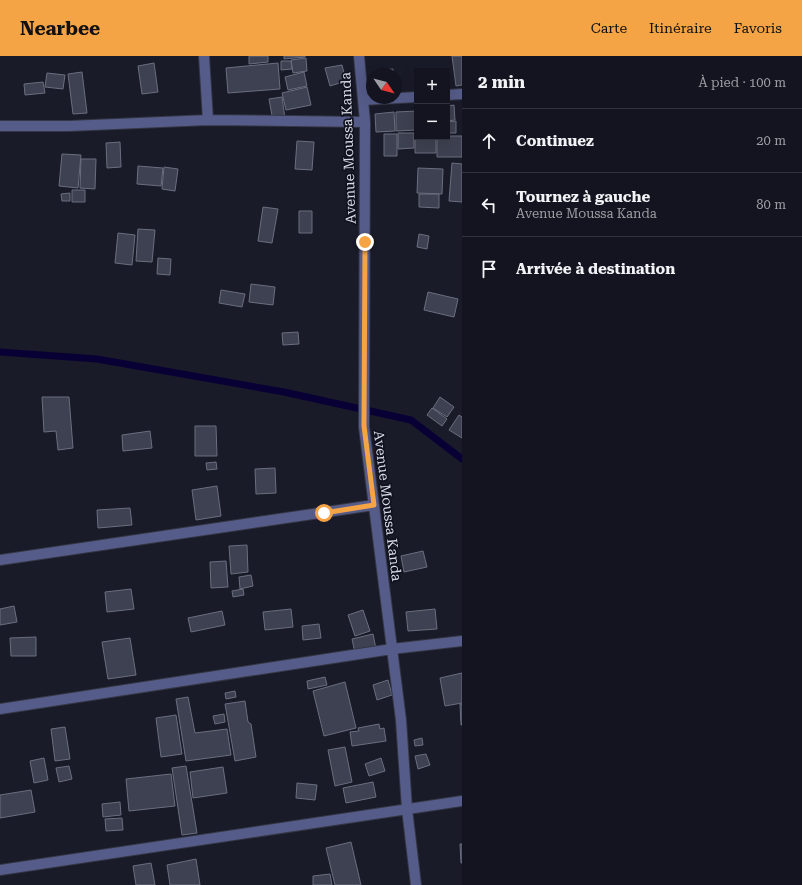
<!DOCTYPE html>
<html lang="fr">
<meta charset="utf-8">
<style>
:root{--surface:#13141f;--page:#20212c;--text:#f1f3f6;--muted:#9d9ea4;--line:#32333d;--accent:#f4a345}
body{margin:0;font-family:"Roboto Serif",serif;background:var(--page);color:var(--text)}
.controls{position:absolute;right:12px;top:12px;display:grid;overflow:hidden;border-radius:0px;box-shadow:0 4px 16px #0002}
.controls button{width:36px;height:36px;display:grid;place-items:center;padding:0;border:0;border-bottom:1px solid var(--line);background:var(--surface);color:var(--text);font:20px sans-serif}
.compass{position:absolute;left:366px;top:12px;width:36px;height:36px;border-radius:50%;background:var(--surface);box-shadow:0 4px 16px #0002;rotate:125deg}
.stop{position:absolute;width:12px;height:12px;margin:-9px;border:3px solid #f4a345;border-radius:50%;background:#fff}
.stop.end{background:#f4a345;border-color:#fff;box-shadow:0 1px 4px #0008}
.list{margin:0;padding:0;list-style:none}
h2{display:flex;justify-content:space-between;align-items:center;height:52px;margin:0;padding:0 16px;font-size:17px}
h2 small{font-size:13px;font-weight:400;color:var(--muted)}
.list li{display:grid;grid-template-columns:26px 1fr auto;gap:12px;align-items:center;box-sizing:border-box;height:64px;padding:0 16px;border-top:1px solid var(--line)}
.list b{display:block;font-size:15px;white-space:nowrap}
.list p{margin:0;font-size:13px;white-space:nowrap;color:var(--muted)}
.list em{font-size:13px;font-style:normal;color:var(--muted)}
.icon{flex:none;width:22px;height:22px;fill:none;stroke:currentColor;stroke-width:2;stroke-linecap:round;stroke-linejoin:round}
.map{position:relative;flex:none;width:462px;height:829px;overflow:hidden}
header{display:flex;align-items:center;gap:24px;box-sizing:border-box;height:56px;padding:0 20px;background:var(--accent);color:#111}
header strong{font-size:19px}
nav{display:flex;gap:22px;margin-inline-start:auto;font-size:14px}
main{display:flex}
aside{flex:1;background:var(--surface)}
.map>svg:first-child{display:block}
</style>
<header>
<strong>Nearbee</strong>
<nav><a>Carte</a><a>Itinéraire</a><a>Favoris</a></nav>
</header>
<main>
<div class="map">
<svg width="462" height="829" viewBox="0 0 462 829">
<rect width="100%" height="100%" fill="#191b29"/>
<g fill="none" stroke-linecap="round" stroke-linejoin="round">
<!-- stream -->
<path stroke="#080035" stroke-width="7" d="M 0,296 L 97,303 L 284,336 L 411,364 L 462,403"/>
</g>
<!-- building -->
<path fill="#3e4151" stroke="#6a6e7f" d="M 249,0 L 268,0 L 268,6 L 249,8 Z
M 284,0 L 305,0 L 305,1 L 284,3 Z
M 452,0 L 462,0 L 462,29 L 456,30 Z
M 306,2 L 307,15 L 293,17 L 291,4 Z
M 281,5 L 291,5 L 292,13 L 281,14 Z
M 154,7 L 158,36 L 142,38 L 138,10 Z
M 278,7 L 280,33 L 228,37 L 226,12 Z
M 342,9 L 346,25 L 330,30 L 325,12 Z
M 393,13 L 393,18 L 382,18 L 382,14 Z
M 82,16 L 87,57 L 73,58 L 68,18 Z
M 304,16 L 307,30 L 288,34 L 285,21 Z
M 47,17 L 65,19 L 63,33 L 45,31 Z
M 43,26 L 45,37 L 25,39 L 24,28 Z
M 307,31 L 311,49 L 286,54 L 282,37 Z
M 282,41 L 285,63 L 273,65 L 269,43 Z
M 454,49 L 455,64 L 447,65 L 447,50 Z
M 417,55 L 417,74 L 396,75 L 396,56 Z
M 394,56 L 395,75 L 376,76 L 375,58 Z
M 456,65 L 456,77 L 447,77 L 447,66 Z
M 398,77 L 414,77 L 414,92 L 398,93 Z
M 415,77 L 417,77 L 417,81 L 436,81 L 436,97 L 415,97 Z
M 384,78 L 397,78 L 397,100 L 384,100 Z
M 447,80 L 462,80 L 462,101 L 437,101 L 437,81 L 447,81 Z
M 297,85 L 314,86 L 312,114 L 295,113 Z
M 120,86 L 121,111 L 107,112 L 106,87 Z
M 62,98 L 81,99 L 78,132 L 59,130 Z
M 81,103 L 96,103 L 95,133 L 80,132 Z
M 452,107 L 462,108 L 462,146 L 449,145 Z
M 138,110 L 163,112 L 161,130 L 137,128 Z
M 164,111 L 178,113 L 175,135 L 162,133 Z
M 418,112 L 443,113 L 442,138 L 417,137 Z
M 72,134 L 85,134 L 85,146 L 72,146 Z
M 70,137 L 70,145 L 62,145 L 61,138 Z
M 419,138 L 439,138 L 439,152 L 419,151 Z
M 263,151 L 278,153 L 272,187 L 258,185 Z
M 299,155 L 312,155 L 312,177 L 299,177 Z
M 138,173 L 155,174 L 152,206 L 136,205 Z
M 118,177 L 135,179 L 132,209 L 115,207 Z
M 419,178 L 429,180 L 427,193 L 417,191 Z
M 158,202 L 171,203 L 170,219 L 157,218 Z
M 251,228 L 275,231 L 273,249 L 249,246 Z
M 221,234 L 245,238 L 242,251 L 219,247 Z
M 428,236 L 458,243 L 454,261 L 424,254 Z
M 298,276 L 299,288 L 283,289 L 282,277 Z
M 42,341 L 69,341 L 73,392 L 58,394 L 56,375 L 44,376 Z
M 440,341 L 454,351 L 447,361 L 433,352 Z
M 432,352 L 447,363 L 442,370 L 427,359 Z
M 459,359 L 462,361 L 462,382 L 449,374 Z
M 195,370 L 216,370 L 217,400 L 195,400 Z
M 150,375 L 152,392 L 123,395 L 122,379 Z
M 216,406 L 217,413 L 207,414 L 206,407 Z
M 275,412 L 276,437 L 256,438 L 255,413 Z
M 217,430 L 221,460 L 196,464 L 192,434 Z
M 130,452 L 132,469 L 98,472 L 97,454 Z
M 247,489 L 248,516 L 231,518 L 229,490 Z
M 423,495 L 427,511 L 404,516 L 401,500 Z
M 226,505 L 228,531 L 211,532 L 210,506 Z
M 251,519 L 253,530 L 240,533 L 239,521 Z
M 131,533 L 134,553 L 107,556 L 105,536 Z
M 243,533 L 244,539 L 233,541 L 232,535 Z
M 14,550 L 17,566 L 0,569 L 0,553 Z
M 291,553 L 293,571 L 265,574 L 263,556 Z
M 435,553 L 437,573 L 408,575 L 406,556 Z
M 363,554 L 370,575 L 355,580 L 348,559 Z
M 222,555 L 225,569 L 191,576 L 188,562 Z
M 319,568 L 321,582 L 303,584 L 302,570 Z
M 373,578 L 376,593 L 355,597 L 352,583 Z
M 36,581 L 36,600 L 11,600 L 10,582 Z
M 130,582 L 136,619 L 108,623 L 102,586 Z
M 462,617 L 462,647 L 445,650 L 440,622 Z
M 325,621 L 327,629 L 308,633 L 307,625 Z
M 388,624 L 392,639 L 377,644 L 373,629 Z
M 345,626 L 356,672 L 324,680 L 313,635 Z
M 235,635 L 236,641 L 226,643 L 225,637 Z
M 188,641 L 195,677 L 227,673 L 231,699 L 186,705 L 176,643 Z
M 245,645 L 248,666 L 251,668 L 256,701 L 235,705 L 225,648 Z
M 460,648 L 462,648 L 462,669 L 461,669 Z
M 224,658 L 225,666 L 215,668 L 213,660 Z
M 176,659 L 182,698 L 161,701 L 156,662 Z
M 379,668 L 380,673 L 384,672 L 386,685 L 352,690 L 350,676 L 359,675 L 358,672 Z
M 65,671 L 70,703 L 55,705 L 51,673 Z
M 422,682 L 423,689 L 415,690 L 414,684 Z
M 345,691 L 352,726 L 335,730 L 328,694 Z
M 426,698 L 430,709 L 418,713 L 415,700 Z
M 44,702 L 48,724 L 34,727 L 30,705 Z
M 381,702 L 385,715 L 369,720 L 365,708 Z
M 69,710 L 72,723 L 59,726 L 56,712 Z
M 186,710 L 197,777 L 182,779 L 172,712 Z
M 223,711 L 227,737 L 193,742 L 190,716 Z
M 171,718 L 175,750 L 129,755 L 126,723 Z
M 373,726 L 376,741 L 346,747 L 343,732 Z
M 297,727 L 317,729 L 315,744 L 296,742 Z
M 31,734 L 35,756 L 0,762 L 0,739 Z
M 120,746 L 121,759 L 103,761 L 102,748 Z
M 122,762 L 123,774 L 106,775 L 105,763 Z
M 351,786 L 361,829 L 335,829 L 326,792 Z
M 460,788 L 462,788 L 462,807 L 461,807 Z
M 196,803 L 200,829 L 170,829 L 167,809 Z
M 151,807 L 155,829 L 136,829 L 133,810 Z
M 330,818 L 332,829 L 313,829 L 313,820 Z"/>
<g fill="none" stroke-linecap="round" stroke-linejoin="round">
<defs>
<path id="minor" d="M 204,0 L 208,64
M 359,0 L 365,66 L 364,371 L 401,664 L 407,753 L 416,829
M 447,39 L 462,38
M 363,44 L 417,41
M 0,70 L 69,70 L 208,64 L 365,66
M 0,504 L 374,449
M 0,653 L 392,593 L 462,585
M 0,814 L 462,745"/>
</defs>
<!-- minor casing -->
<use href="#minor" stroke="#343643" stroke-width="12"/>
<!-- minor -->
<use href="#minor" stroke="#555c89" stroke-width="10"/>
</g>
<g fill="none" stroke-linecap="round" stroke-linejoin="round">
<!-- route -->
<path stroke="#f4a345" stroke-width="5" d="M 324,457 L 374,449 L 364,370 L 365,186"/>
</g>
<g text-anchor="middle" stroke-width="3.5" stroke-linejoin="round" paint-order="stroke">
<!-- street labels -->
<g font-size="14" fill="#d9dbe5" stroke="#101220">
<text transform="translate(348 92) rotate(-92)" y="5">Avenue Moussa Kanda</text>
<text transform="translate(388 450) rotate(83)" y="5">Avenue Moussa Kanda</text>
</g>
</g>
</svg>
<div class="controls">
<button>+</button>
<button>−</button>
</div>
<svg class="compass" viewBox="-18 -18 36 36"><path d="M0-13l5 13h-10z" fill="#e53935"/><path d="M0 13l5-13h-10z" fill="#9d9ea4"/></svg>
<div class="stop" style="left:324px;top:457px"></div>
<div class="stop end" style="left:365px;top:186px"></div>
</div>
<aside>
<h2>2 min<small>À pied · 100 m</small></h2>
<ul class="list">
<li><svg class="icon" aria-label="ahead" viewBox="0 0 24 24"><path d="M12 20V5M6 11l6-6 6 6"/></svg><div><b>Continuez</b></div><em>20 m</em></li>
<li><svg class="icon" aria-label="left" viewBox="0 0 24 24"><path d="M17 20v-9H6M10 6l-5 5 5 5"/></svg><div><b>Tournez à gauche</b><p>Avenue Moussa Kanda</p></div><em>80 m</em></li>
<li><svg class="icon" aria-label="arrive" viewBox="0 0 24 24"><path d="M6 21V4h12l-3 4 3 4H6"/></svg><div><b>Arrivée à destination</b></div></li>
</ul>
</aside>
</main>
